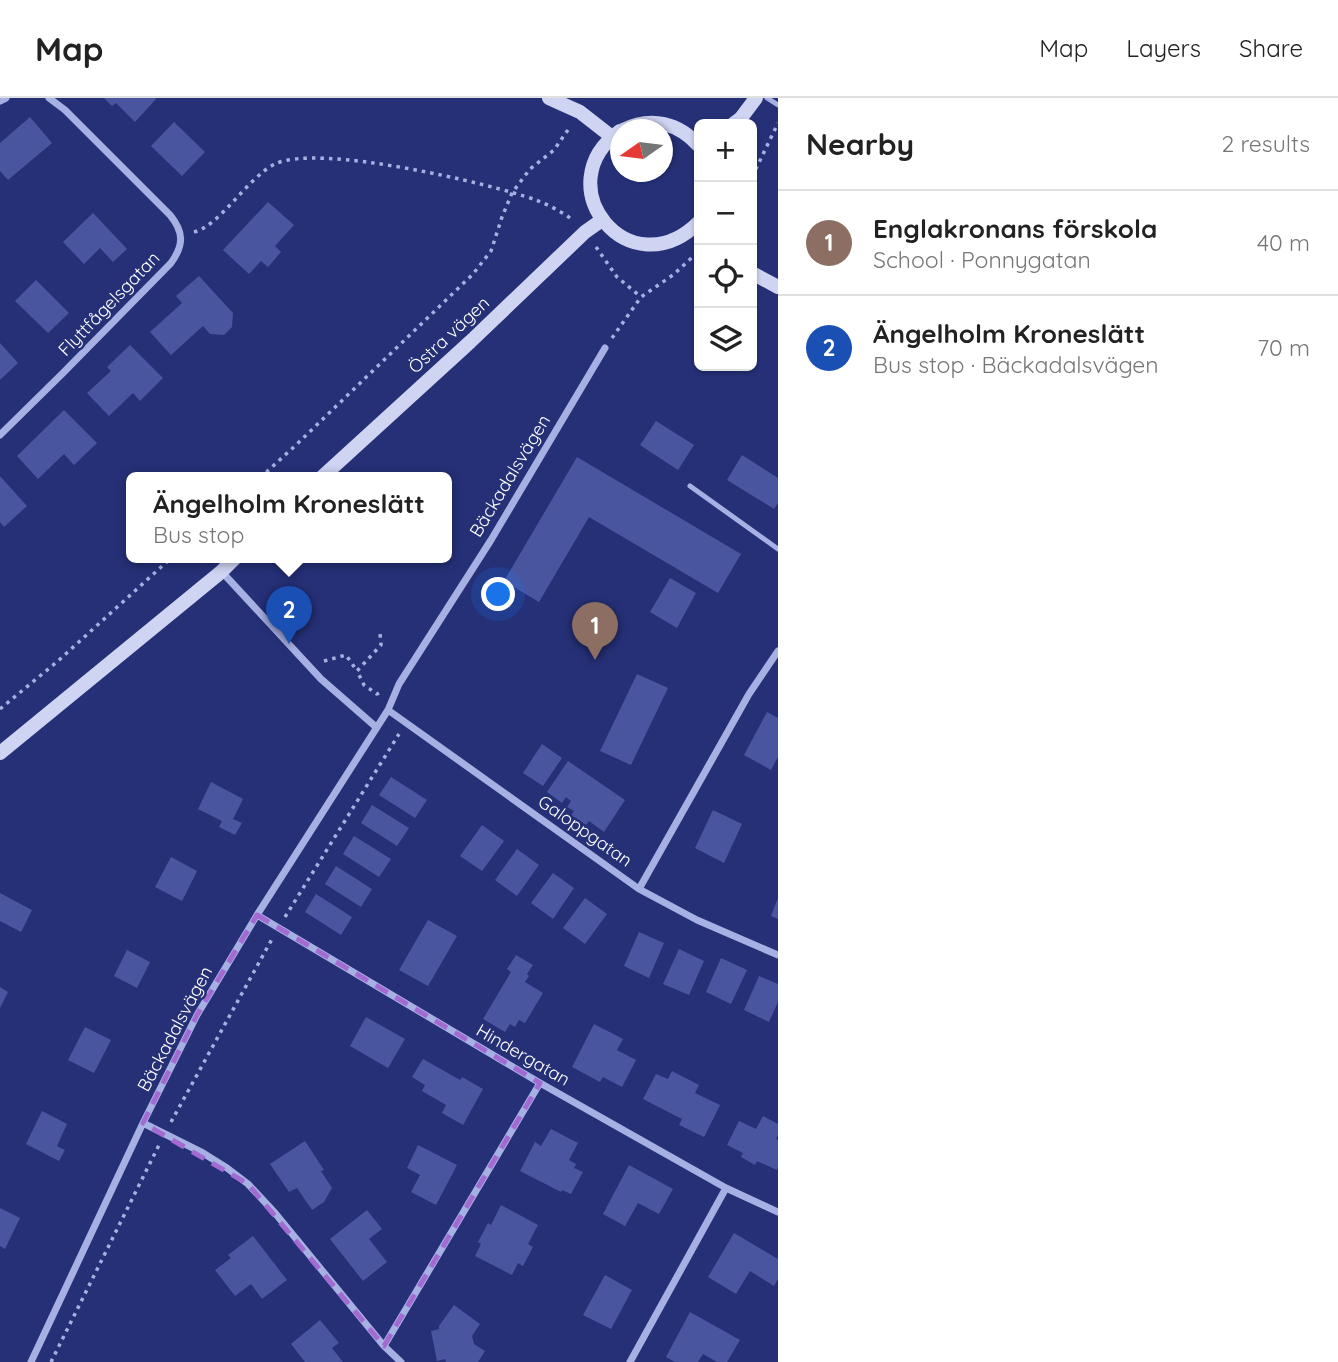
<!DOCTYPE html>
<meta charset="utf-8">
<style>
:root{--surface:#fff;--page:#f6f6f6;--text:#222;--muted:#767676;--line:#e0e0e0;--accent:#111827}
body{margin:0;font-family:Quicksand,sans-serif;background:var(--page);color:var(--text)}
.controls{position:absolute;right:21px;top:21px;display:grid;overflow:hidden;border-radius:10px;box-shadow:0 2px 5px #0004}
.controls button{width:63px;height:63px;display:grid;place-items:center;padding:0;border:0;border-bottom:2px solid var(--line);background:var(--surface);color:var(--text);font:35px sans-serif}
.compass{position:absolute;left:610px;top:21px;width:63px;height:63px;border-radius:50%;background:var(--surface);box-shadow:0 2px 5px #0004;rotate:256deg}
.you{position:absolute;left:499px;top:497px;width:24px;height:24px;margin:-18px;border:5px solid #fff;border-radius:50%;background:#1a73e8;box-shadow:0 0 0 10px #1a73e833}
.badge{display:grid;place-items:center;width:46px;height:46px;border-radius:50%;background:var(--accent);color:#fff;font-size:23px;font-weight:700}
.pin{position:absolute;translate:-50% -58px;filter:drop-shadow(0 2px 4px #0008)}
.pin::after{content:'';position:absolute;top:37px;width:24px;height:21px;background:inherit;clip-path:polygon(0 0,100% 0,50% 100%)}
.popup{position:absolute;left:126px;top:374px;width:326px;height:91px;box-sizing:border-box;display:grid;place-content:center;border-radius:10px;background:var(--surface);filter:drop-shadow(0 2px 5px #0005);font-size:23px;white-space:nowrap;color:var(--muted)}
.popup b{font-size:26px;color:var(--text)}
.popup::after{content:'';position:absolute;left:50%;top:100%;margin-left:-14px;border:14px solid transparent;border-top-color:var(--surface)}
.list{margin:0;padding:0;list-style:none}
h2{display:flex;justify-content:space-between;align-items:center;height:91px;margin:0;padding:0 28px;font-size:30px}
h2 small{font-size:23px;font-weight:400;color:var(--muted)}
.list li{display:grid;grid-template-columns:46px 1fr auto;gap:21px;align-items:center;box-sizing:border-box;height:105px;padding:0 28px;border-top:2px solid var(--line)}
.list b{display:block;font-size:26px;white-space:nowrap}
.list p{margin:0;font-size:23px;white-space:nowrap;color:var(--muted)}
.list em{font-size:23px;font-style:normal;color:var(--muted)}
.icon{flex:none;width:38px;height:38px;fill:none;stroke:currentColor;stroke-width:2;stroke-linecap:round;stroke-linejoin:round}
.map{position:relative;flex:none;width:778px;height:1264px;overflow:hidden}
header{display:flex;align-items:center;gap:42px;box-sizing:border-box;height:98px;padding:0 35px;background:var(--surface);border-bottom:2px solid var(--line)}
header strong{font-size:33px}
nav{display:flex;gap:38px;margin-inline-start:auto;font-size:24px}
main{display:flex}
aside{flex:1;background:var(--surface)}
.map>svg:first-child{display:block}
</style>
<header>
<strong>Map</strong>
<nav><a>Map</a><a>Layers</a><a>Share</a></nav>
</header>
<main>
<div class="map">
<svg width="778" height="1264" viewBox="0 0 778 1264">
<rect width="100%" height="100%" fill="#253077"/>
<!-- building -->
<path fill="#49569f" d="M 104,0 L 155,0 L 156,1 L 135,24 L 116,5 L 112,8 Z
M 30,19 L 52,45 L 8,82 L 0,73 L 0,45 Z
M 174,24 L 205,54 L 182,78 L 151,48 Z
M 268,104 L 294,127 L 275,148 L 281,154 L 268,169 L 261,163 L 249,176 L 223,152 Z
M 93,115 L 127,151 L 113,164 L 100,150 L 84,166 L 63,144 Z
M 199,178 L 233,215 L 232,229 L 224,237 L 210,236 L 203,228 L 171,257 L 150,234 L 182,205 L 176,198 Z
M 36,182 L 69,215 L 48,235 L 15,203 Z
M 0,245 L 18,265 L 0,282 Z
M 130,247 L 163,280 L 140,303 L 133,295 L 109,318 L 87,295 L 111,273 L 107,269 Z
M 64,312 L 97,345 L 74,367 L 64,356 L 38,381 L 17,358 Z
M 656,323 L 694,347 L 678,372 L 640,347 Z
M 742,357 L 778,380 L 778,405 L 774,411 L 727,382 Z
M 577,359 L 741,456 L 718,495 L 589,419 L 539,504 L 504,483 Z
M 0,378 L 27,408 L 4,429 L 0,424 Z
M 670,480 L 696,495 L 677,530 L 650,514 Z
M 637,576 L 668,590 L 631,667 L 600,653 Z
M 767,614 L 778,620 L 778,659 L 771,672 L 744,657 Z
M 542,646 L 562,660 L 543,688 L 523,675 Z
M 568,663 L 625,702 L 604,734 L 589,723 L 586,727 L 571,717 L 574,713 L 567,709 L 571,703 L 566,699 L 562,705 L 547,694 Z
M 391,679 L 427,702 L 415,720 L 379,697 Z
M 211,684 L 243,701 L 233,721 L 242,725 L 235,737 L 219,729 L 222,723 L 198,711 Z
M 372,707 L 409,730 L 397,748 L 361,725 Z
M 713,712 L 742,726 L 724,765 L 695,750 Z
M 482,727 L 504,743 L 482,773 L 460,758 Z
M 354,738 L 391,761 L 379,779 L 343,756 Z
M 517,751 L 539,767 L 517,798 L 495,782 Z
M 171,759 L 197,773 L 182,803 L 155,789 Z
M 336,768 L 372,791 L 361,809 L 325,786 Z
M 553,775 L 574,790 L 553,821 L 531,805 Z
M 0,795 L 32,812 L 21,834 L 0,823 Z
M 316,796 L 352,819 L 341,837 L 305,814 Z
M 585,800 L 607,816 L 585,846 L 563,830 Z
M 778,800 L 778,821 L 771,818 Z
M 428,822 L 457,838 L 428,888 L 399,872 Z
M 639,834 L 664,845 L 649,880 L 624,868 Z
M 679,851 L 704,863 L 689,897 L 663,886 Z
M 127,852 L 150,864 L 137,890 L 114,878 Z
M 516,857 L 533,867 L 527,876 L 529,878 L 525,884 L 543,895 L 525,925 L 519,922 L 515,929 L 510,926 L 505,934 L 483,921 L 511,874 L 507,871 Z
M 721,860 L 747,872 L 731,906 L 706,894 Z
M 759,878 L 778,886 L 778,904 L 769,924 L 744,912 Z
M 0,889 L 8,894 L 0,910 Z
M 366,919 L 405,941 L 388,970 L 350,948 Z
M 594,926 L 623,941 L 617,952 L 636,962 L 622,989 L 603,979 L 600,984 L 572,969 Z
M 85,929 L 111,942 L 94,975 L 68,962 Z
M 423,961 L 460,982 L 462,979 L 483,991 L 463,1027 L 442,1015 L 446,1007 L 422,993 L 425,987 L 412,979 Z
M 672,973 L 699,987 L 695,995 L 720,1007 L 704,1039 L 679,1027 L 682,1021 L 643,1001 L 656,976 L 668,981 Z
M 42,1013 L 67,1026 L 57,1048 L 65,1052 L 59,1063 L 26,1046 Z
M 763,1018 L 778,1026 L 778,1037 L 776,1041 L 778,1042 L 778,1069 L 777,1072 L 757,1063 L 755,1067 L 741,1059 L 743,1055 L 727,1047 L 739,1023 L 756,1031 Z
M 551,1031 L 578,1045 L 569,1062 L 576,1066 L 574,1070 L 583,1074 L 571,1096 L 562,1092 L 561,1094 L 520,1073 L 535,1044 L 541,1048 Z
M 305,1043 L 324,1072 L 321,1073 L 332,1090 L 324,1104 L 312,1112 L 297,1090 L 289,1094 L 270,1066 Z
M 418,1047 L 457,1067 L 436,1107 L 411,1094 L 420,1077 L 407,1070 Z
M 629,1067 L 673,1091 L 659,1116 L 638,1105 L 625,1128 L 603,1116 Z
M 501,1107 L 538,1127 L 528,1146 L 533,1149 L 523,1168 L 518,1165 L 512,1177 L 475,1158 L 481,1146 L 478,1144 L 488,1125 L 491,1127 Z
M 0,1110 L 20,1120 L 5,1151 L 0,1148 Z
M 367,1112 L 382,1131 L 369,1141 L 387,1164 L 363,1183 L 330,1141 Z
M 734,1135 L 778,1161 L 778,1181 L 774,1188 L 750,1173 L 736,1196 L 708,1179 Z
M 253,1138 L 287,1182 L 262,1201 L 251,1186 L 235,1198 L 215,1172 L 231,1160 L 228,1157 Z
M 605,1177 L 632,1192 L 611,1231 L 583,1217 Z
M 454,1207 L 480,1226 L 472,1238 L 474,1246 L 485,1253 L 478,1264 L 446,1264 L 445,1261 L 437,1263 L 431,1233 L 439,1231 L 439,1228 Z
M 690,1214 L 740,1242 L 727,1264 L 717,1264 L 703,1256 L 698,1264 L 675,1264 L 666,1259 Z
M 320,1222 L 339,1245 L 332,1250 L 343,1264 L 305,1264 L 291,1246 Z"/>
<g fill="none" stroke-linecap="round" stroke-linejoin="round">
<!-- path -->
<path stroke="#a6b0e3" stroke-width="3.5" stroke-dasharray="3.5 5" stroke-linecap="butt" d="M 752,79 L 778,25
M 194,134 C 220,128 248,79 275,66 C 317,45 489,85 536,102 C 549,107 562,114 573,122
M 596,149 L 617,179 L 641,199
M 612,240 L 641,199 L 673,177 L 699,153
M 260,380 L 296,347 L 473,176 L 491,153 L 502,119 L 512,95 L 530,71 L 554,52 L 570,29
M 324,563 L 346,557 L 357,573
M 379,595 L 377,596 L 364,587 L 357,573 L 381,547 L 380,535
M 0,611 L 58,563 L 171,460
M 285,819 L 399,636
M 171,1024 L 272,841
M 51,1264 L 159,1047"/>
<!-- lane -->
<path stroke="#a6b0e3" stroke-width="5" d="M 767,0 L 778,7
M 690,388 L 778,451"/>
<!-- street -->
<path stroke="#a6b0e3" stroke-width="7" d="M 0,3 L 6,0
M 0,337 L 63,275 L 171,165 C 184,147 184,134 170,117 L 65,12 L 49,0
M 222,474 L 321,581 L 376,629
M 388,612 L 639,791 L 697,822 L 778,857
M 639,791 L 749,596 L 778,553
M 257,817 L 540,985 L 726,1090 L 778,1114
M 143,1025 L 203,1055 L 227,1070 L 248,1086 L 275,1115 L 384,1248 L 401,1264
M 384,1248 L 540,985
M 31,1264 L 143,1025 L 197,917 L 257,817 L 388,612 L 399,586 L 491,442 L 605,250
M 630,1264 L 726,1090"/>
<!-- secondary -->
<path stroke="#cfd4f3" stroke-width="14" d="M 549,0 L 580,14 L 612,39
M 733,26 L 741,20 L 756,0
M 623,32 C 651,18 679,25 699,48
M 620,33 C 544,87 630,193 699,124
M 752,175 L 778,189
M 321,380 L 470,244 L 585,134 L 602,122
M 0,655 L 221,474 L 235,460"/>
</g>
<!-- marked area -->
<path fill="none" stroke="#a36bd2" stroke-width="5" stroke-dasharray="14 9" stroke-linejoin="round" d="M 257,817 L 540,985 L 384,1248 L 248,1086 L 143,1025 L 197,917 Z"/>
<g text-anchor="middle" stroke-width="5" stroke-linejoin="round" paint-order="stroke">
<!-- street labels -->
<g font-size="18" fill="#fff" stroke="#253077">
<text transform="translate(109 206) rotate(-46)" y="6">Flyttfågelsgatan</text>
<text transform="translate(449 237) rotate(-43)" y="6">Östra vägen</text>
<text transform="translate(510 378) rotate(-59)" y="6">Bäckadalsvägen</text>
<text transform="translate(585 733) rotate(35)" y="6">Galoppgatan</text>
<text transform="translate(175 931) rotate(-62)" y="6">Bäckadalsvägen</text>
<text transform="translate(523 957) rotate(30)" y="6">Hindergatan</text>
</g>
</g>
</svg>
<div class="controls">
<button>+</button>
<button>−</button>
<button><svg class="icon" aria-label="locate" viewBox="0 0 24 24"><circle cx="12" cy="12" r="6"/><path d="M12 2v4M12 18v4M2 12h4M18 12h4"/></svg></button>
<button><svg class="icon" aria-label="layers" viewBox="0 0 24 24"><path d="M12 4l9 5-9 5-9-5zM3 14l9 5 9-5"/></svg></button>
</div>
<svg class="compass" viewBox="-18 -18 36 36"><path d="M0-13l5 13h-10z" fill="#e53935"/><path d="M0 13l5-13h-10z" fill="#767676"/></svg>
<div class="you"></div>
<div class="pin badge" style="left:595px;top:562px;background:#8d6e63">1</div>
<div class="pin badge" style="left:289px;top:546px;background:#1a4fb4">2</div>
<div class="popup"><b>Ängelholm Kroneslätt</b>Bus stop</div>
</div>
<aside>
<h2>Nearby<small>2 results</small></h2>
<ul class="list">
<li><span class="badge" style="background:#8d6e63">1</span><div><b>Englakronans förskola</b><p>School · Ponnygatan</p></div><em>40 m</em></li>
<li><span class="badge" style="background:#1a4fb4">2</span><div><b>Ängelholm Kroneslätt</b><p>Bus stop · Bäckadalsvägen</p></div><em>70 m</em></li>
</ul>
</aside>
</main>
